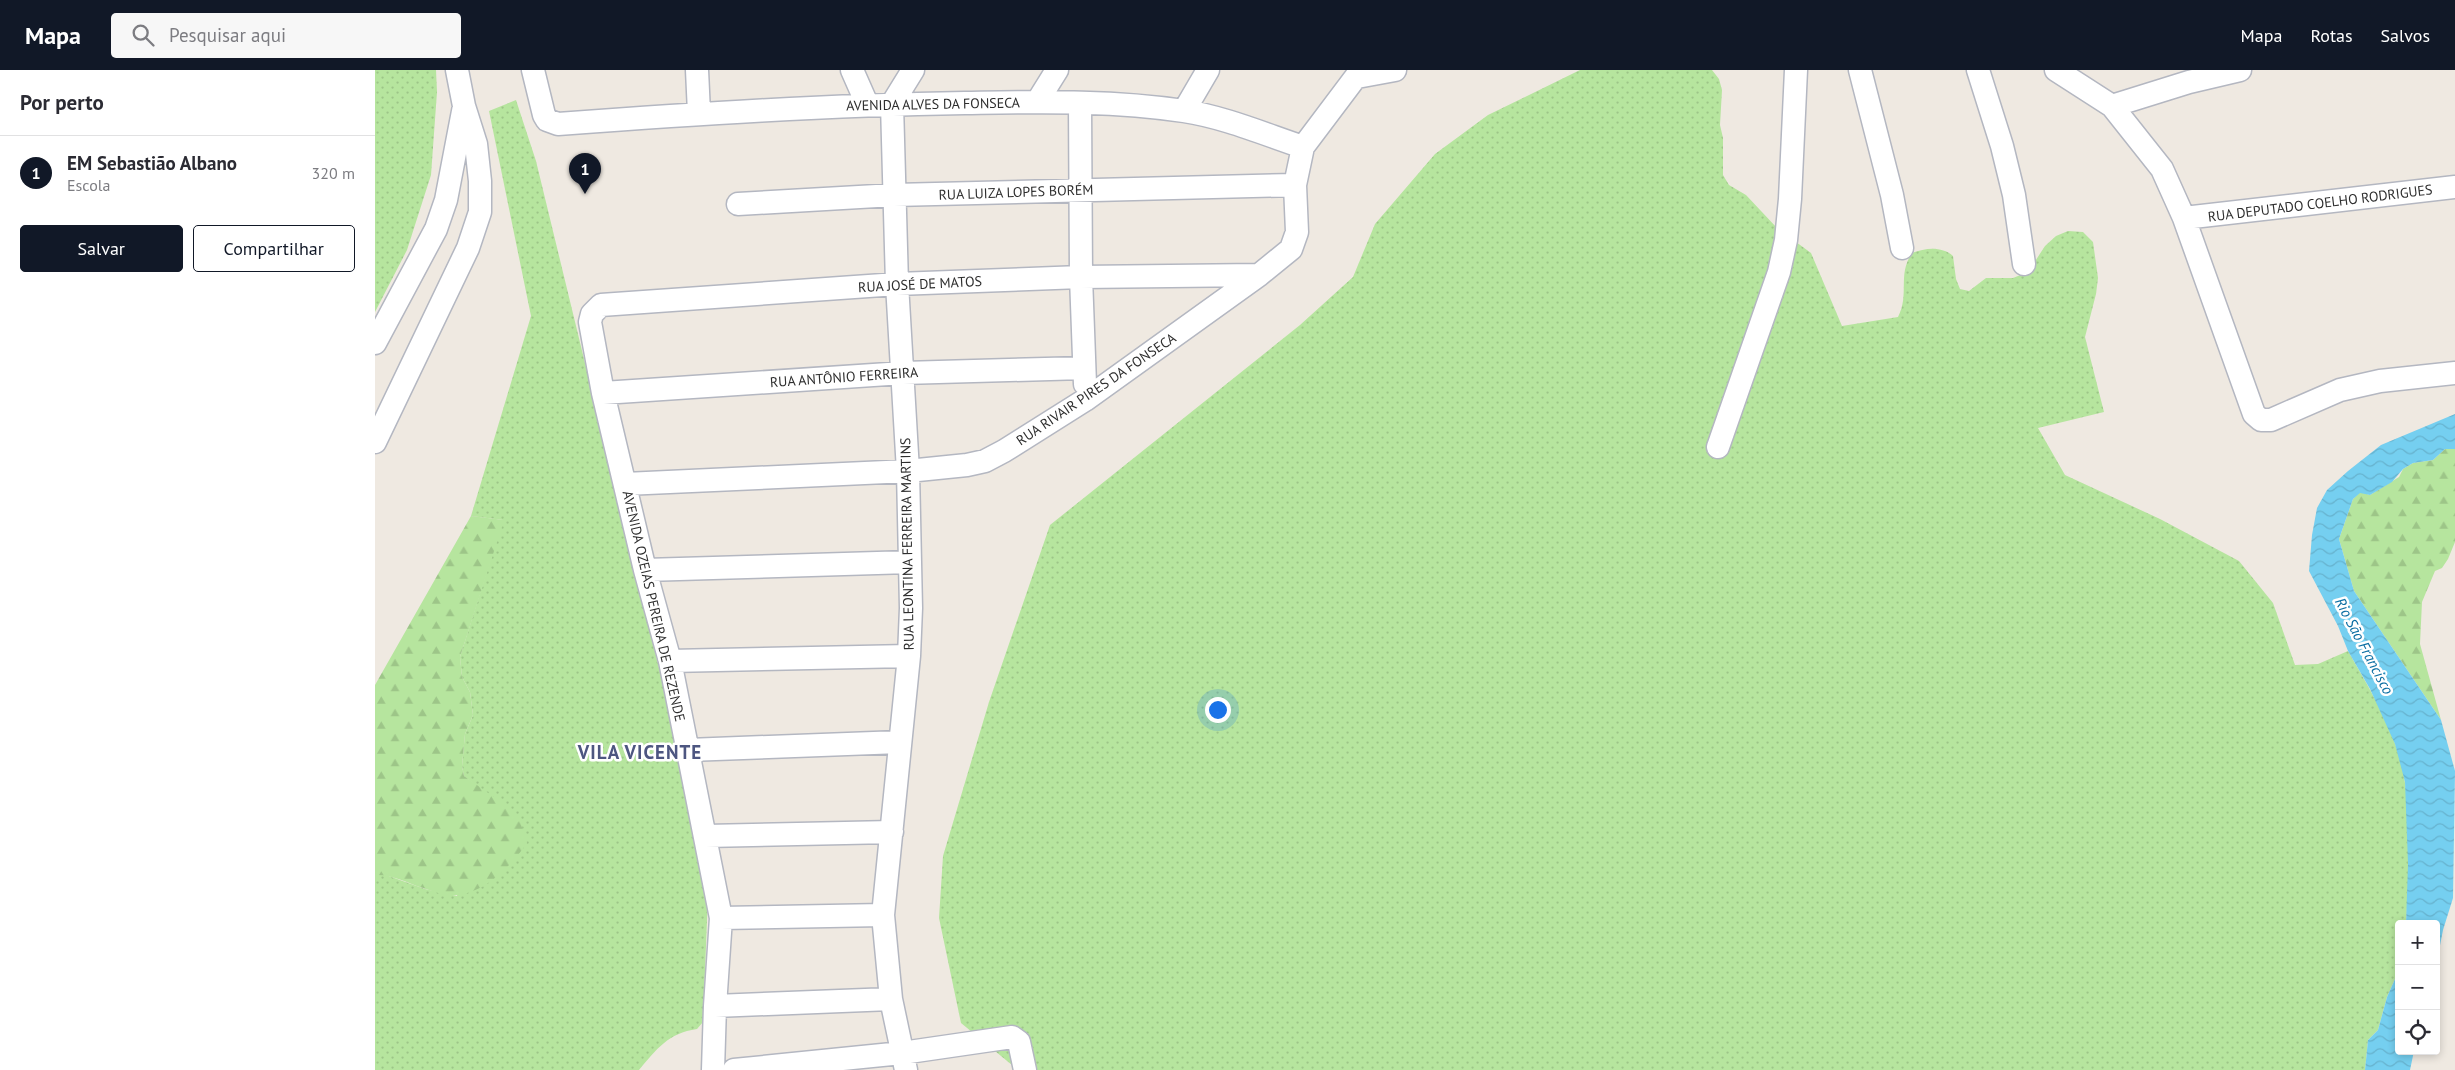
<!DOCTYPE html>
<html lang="pt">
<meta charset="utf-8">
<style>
:root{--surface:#fff;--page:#f7f7f7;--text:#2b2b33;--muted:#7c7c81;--line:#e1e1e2;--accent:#111827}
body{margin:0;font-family:"PT Sans",sans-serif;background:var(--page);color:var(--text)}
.controls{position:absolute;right:15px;bottom:15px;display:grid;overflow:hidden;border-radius:5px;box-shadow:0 2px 8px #0003}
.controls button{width:45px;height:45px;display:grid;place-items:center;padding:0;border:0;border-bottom:1px solid var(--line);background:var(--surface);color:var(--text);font:25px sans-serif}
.you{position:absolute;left:842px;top:639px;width:18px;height:18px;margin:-12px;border:4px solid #fff;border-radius:50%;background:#1a73e8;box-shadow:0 0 0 8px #1a73e833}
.badge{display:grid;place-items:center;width:32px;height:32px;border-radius:50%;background:var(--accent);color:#fff;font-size:16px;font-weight:700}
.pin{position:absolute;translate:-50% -41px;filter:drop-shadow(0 1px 2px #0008)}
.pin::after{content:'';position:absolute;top:26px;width:18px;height:15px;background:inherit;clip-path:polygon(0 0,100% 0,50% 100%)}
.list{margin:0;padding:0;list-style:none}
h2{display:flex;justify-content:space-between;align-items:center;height:65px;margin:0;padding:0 20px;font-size:21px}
h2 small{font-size:16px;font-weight:400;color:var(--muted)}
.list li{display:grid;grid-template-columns:32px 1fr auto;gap:15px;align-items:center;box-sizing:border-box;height:75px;padding:0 20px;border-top:1px solid var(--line)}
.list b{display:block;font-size:19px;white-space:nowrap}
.list p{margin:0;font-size:16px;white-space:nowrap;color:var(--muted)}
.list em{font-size:16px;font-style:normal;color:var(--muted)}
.actions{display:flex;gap:10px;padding:15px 20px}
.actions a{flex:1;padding:11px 0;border:1px solid var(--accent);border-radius:5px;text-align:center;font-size:18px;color:var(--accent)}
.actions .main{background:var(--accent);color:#fff}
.icon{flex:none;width:28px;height:28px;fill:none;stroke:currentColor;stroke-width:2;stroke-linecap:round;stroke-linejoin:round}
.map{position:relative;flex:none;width:2080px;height:1000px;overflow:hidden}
header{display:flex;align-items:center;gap:30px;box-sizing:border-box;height:70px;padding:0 25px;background:var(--accent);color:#fff}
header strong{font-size:24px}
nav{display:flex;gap:28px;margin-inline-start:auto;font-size:18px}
.search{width:350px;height:45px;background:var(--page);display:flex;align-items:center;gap:12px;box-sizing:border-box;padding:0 18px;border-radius:5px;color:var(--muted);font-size:19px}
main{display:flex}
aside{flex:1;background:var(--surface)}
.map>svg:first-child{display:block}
</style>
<header>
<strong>Mapa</strong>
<div class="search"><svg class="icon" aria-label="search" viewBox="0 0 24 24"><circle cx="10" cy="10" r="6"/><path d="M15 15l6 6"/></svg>Pesquisar aqui</div>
<nav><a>Mapa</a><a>Rotas</a><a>Salvos</a></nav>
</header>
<main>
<aside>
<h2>Por perto<small></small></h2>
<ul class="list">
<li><span class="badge">1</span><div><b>EM Sebastião Albano</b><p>Escola</p></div><em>320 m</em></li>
</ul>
<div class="actions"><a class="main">Salvar</a><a>Compartilhar</a></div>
</aside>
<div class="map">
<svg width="2080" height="1000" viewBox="0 0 2080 1000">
<defs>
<pattern id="grass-dots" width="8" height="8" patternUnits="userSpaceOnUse" patternTransform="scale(1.25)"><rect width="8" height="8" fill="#b6e59e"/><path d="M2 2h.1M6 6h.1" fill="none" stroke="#9dc588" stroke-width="1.8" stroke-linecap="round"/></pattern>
<pattern id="forest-firs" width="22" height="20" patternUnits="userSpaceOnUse" patternTransform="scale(1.25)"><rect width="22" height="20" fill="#b6e59e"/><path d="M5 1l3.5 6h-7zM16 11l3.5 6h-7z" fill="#9dc588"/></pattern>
<pattern id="water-waves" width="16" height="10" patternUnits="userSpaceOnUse" patternTransform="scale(1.25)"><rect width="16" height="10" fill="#75cff0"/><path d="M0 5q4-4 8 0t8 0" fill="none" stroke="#66b2ce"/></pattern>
</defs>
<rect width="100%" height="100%" fill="#efe9e1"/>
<!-- grass -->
<path fill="url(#grass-dots)" d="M 0,0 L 61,0 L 62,22 L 56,105 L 32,180 L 0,242 Z
M 1205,0 L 1337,0 L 1344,9 L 1347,20 L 1345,55 L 1348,68 L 1348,105 L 1354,115 L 1371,125 L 1402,158 L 1436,183 L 1467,256 L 1523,247 C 1535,224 1522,205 1537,183 C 1551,178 1566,176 1578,186 L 1581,209 L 1585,219 L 1594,221 L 1611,208 L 1638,208 L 1653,202 L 1670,176 L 1681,166 L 1693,161 L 1708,162 L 1718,172 L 1723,208 L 1721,224 L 1710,267 L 1729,342 L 1663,358 L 1690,405 L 1785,449 L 1864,491 L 1898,533 L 1920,595 L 1943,594 L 1973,581 C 1996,621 2024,667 2030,713 C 2036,755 2034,811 2031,854 L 2024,854 L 2024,900 L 2012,927 L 2003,960 L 1993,970 L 1990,1000 L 643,1000 L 586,953 L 564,848 L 568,786 L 614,632 L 675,455 L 925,255 L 978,207 L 1000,154 L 1060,84 L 1113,45 Z
M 141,30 L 161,91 L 300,664 L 333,825 L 328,952 L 322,959 C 293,963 282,979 264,1000 L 0,1000 L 0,805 L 11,805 L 50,819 L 82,826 L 104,718 L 89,706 L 87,696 L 90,664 L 98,645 L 95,622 L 87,607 L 85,587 L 128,450 L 96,446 L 156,246 L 114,41 Z"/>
<!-- forest -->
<path fill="url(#forest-firs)" d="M 2070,379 L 2080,379 L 2080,472 L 2073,489 L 2067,498 L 2060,501 L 2047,532 L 2045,574 L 2066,650 L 1979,521 L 1964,469 L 1978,429 L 1985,422 L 1995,425 L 2024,407 L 2028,399 L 2038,393 L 2058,390 Z
M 96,446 L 129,450 L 85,587 L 87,607 L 95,622 L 98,645 L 90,664 L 87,696 L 89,706 L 126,732 L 144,748 L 152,773 C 137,795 111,822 82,825 C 73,827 57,821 48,818 C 32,813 17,804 0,805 L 0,615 Z"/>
<!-- water -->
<path fill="url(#water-waves)" d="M 2080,344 L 2080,379 L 2070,379 L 2058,390 L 2038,393 L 2028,399 L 2017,412 L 1995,425 L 1985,423 L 1978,429 L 1964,469 L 1979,521 L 2066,650 L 2080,701 L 2078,828 L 2068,860 L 2061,896 L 2061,854 L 2031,854 L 2033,794 L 2030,712 L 2020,674 L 1995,619 L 1973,581 L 1963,556 L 1934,501 L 1937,465 L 1942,438 L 1952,420 L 1973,401 L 2006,375 Z
M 2024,900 L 2024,981 L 2039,981 L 2035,1000 L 1990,1000 L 1993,970 L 2003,960 L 2012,927 Z"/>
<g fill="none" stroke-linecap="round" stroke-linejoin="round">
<defs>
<path id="minor" d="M 158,0 L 169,45 L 172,50 L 183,54 C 319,44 454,35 590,33 C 663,32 736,30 809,41 C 849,47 889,64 928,77
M 322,0 L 324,43
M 477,0 L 492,34
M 1485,0 L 1517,125 L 1527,178
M 1603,0 L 1627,76 L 1639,125 L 1649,194
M 1681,0 L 1737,36 L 1787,99 L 1809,148 L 1879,344 L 1886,350 L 1896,350 L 1965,320 L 2005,311 L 2080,303
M 982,7 L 1020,0
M 662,32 L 682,0
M 705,33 L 706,207 L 710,314
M 1737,36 L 1814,12 L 1865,0
M 809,41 L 833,0
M 363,134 L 519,125 L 920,115
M 1809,148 L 2080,117
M 0,273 L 61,159 L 71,130 L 89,36 L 82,0
M 228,323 L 528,303 L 709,298
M 0,372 L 93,178 L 105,142 L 105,111 L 101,74 L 89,36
M 1343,377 L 1404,202 L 1411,170 L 1415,129 L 1421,0
M 250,414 L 533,401 L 592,395 L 610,391 L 629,381 L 710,330 L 884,205 L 916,179 L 922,162 L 920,115 L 928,77 L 986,0
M 270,500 L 535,492
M 295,591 L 534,586
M 313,680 L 525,672
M 331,766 L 517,762
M 346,848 L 508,845
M 340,936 L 516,929
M 338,1000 L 340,936 L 346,848 L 295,591 L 270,500 L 228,323 L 215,252 L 217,244 L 226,235 L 522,214 L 706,207 L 884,205
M 359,1000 L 527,983 L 637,967 L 644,972 L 650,1000
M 531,1000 L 516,929 L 508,845 L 534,586 L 536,538 L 533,401 L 522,214 L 517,34 L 538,0"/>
</defs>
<!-- minor casing -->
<use href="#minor" stroke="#b4b7c1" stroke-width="25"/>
<!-- minor -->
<use href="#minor" stroke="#fff" stroke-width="22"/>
</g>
<g text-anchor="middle" stroke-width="5" stroke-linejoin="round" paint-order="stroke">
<!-- street labels -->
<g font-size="14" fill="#2e2e2e" stroke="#fff">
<text transform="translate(558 34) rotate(-1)" y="5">AVENIDA ALVES DA FONSECA</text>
<text transform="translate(641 122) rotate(-2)" y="5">RUA LUIZA LOPES BORÉM</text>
<text transform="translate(1945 133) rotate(-7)" y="5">RUA DEPUTADO COELHO RODRIGUES</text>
<text transform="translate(545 214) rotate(-3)" y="5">RUA JOSÉ DE MATOS</text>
<text transform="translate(469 307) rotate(-4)" y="5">RUA ANTÔNIO FERREIRA</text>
<text transform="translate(721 319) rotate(-34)" y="5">RUA RIVAIR PIRES DA FONSECA</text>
<text transform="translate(532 474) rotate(-91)" y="5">RUA LEONTINA FERREIRA MARTINS</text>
<text transform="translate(279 536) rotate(77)" y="5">AVENIDA OZEIAS PEREIRA DE REZENDE</text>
</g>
<!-- water labels -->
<g font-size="15" font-style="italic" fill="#0d6fa3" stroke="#fff">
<text transform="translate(1989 576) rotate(62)" y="5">Rio São Francisco</text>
</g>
<!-- district labels -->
<g font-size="19" font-weight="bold" letter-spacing="1" fill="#4d5680" stroke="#fff">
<text x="265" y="689">VILA VICENTE</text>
</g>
</g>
</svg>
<div class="controls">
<button>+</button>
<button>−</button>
<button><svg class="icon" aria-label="locate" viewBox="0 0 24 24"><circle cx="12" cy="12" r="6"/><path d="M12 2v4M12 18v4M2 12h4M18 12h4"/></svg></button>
</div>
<div class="you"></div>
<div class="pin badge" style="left:210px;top:124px">1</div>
</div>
</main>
